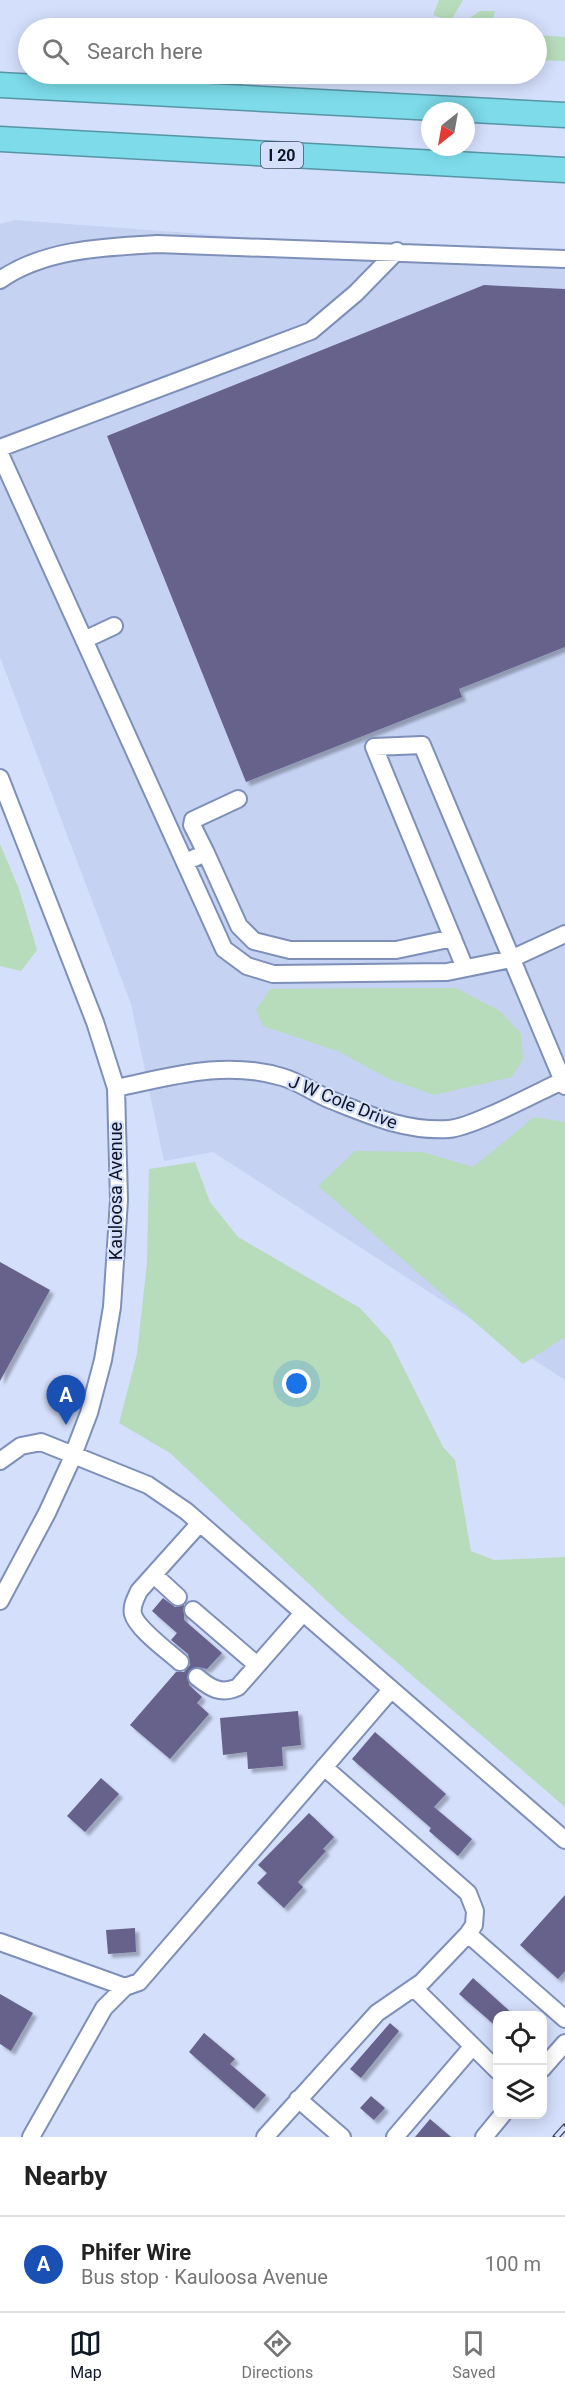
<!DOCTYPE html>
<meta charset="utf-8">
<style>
:root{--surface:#fff;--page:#f6f6f6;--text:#222;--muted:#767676;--line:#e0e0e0;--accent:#111827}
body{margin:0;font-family:Roboto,sans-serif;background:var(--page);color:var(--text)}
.controls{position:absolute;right:18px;bottom:18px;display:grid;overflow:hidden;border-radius:12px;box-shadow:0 3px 15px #0003}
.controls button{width:54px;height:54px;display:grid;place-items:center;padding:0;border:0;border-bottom:2px solid var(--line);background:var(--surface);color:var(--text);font:30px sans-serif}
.compass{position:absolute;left:421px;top:102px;width:54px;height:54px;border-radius:50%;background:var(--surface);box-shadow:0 3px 15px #0003;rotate:211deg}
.you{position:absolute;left:297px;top:1384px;width:21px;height:21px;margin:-15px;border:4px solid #fff;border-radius:50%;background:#1a73e8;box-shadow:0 0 0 9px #1a73e833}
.badge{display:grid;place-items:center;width:39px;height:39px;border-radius:50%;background:var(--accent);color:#fff;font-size:20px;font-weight:700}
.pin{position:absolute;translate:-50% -50px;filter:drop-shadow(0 2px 3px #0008)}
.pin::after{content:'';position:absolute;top:32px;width:21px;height:18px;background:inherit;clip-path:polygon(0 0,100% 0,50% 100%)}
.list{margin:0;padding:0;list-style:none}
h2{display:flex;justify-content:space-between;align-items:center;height:78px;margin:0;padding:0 24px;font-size:26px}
h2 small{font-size:20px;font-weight:400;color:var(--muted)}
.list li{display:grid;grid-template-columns:39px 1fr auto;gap:18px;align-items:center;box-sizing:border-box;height:96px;padding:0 24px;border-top:2px solid var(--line)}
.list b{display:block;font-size:22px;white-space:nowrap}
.list p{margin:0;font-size:20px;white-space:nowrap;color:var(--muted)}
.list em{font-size:20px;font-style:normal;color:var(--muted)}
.icon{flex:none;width:33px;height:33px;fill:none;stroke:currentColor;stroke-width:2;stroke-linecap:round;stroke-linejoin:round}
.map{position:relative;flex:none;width:565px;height:2137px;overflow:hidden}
.search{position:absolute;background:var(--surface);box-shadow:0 3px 15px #0003;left:18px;right:18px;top:18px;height:66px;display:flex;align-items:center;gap:15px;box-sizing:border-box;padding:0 21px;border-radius:33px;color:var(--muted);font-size:22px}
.sheet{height:174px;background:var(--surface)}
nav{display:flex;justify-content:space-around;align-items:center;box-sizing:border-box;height:84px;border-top:2px solid var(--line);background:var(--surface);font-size:16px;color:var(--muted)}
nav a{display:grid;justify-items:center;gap:3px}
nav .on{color:var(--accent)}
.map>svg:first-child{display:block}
</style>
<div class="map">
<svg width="565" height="2137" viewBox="0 0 565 2137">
<defs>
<filter id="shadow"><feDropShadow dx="4" dy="4" stdDeviation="1.5" flood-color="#0004"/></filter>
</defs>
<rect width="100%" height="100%" fill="#d4dffb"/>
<!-- built -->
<path fill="#c5d2f1" d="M 15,220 L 565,261 L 565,1380 L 213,1152 L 164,1161 L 131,1004 L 0,657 L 0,224 Z"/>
<!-- green -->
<path fill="#b7dcbb" d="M 439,0 L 463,0 L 451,21 L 433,15 Z
M 480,11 L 495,11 L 491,28 L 455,28 Z
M 536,35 L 565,37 L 565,61 L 537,60 Z
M 0,844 L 19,889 L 37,950 L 21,971 L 0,966 Z
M 390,988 L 456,988 L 500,1011 L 521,1034 L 523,1059 L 512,1077 L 434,1095 L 389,1079 L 340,1052 L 263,1026 L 256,1010 L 270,989 Z
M 534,1117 L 565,1122 L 565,1337 L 523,1364 L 318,1186 L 355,1151 L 423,1152 L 473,1167 Z
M 195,1162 L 210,1202 L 238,1237 L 360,1308 L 390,1341 L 443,1447 L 455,1460 L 471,1551 L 494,1560 L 565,1557 L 565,1807 L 343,1616 L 170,1453 L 119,1423 L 137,1354 L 147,1262 L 149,1169 Z"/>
<!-- building -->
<path fill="#66628c" filter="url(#shadow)" d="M 484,285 L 565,289 L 565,647 L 459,689 L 462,697 L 246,782 L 107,436 Z
M 0,1262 L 50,1290 L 0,1381 Z
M 163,1598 L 175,1607 L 184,1605 L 184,1620 L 222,1653 L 207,1669 L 198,1667 L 189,1671 L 189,1685 L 202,1697 L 197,1703 L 209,1714 L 170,1759 L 130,1725 L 176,1672 L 184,1672 L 190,1665 L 188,1654 L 171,1640 L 177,1633 L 152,1611 Z
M 298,1711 L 301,1745 L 282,1747 L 283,1766 L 248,1769 L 247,1752 L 223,1755 L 220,1718 Z
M 375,1732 L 446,1794 L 434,1807 L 472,1839 L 458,1856 L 429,1831 L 431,1828 L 352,1759 Z
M 101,1778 L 119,1794 L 85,1832 L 67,1816 Z
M 309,1813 L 334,1837 L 323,1849 L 326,1851 L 298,1882 L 303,1887 L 284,1908 L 257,1883 L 267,1873 L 258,1865 Z
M 565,1895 L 565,1971 L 558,1979 L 520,1945 Z
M 135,1928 L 136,1952 L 108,1954 L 106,1930 Z
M 473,1978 L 515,2016 L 498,2016 L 498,2028 L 459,1994 Z
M 0,1994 L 33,2013 L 11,2051 L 0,2044 Z
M 390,2023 L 399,2031 L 361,2078 L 350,2069 Z
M 204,2033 L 235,2059 L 230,2064 L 266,2095 L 254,2109 L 189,2052 Z
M 371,2096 L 385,2108 L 374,2120 L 360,2108 Z
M 430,2119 L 451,2137 L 415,2137 Z"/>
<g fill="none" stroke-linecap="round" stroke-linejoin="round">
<defs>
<path id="minor" d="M 0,280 C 44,249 105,247 157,244 L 565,259
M 0,448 L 311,331 L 356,293 L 397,251
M 0,454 L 224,949 L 247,966 L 273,974 L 447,972 L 511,959 L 565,934
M 84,640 L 114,626
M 0,778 L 95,1022 L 116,1088 L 119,1200 L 112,1307 L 103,1360 L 89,1413 L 70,1463 L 47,1513 L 0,1601
M 206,853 L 192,825 L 193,820 L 238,799
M 185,862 L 206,853 L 239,926 L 254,941 L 290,950 L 396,950 L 453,938
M 465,968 L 374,747 L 422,745 L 565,1086
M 116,1088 C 173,1076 225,1060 282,1077 C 300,1082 314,1093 331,1100 C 369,1115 406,1132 449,1129 C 473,1127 536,1093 562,1081
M 0,1461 L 21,1446 L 41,1442 L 148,1485 L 186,1511 L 565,1840
M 154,1575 L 178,1597
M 193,1610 L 257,1665
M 180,1662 C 169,1652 136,1628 133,1614 C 131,1606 136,1598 139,1591 L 200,1523
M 197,1677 C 210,1688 221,1695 238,1687 L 303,1613
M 468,1934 L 565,2019
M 0,1942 L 125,1987
M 414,1988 L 498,2071
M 542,2069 L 565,2043
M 298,2099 L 342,2137
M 31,2137 L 104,2008 L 125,1987 L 139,1982 L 390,1691
M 265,2137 L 377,2013 L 422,1982 L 468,1934 L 474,1925 L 475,1911 L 468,1893 L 324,1767
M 395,2137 L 473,2046
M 484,2137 L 503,2114"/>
<path id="highway" d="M 0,85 L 565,115
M 0,139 L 565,170"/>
</defs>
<!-- minor casing -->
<use href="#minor" stroke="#7e8fb9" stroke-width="20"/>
<!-- highway casing -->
<use href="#highway" stroke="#5695a5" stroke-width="27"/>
<!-- minor -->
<use href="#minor" stroke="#fff" stroke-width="16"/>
<!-- highway -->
<use href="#highway" stroke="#7ddbea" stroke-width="24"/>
<defs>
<path id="rail" d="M 556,2137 L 565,2127"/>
</defs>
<!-- rail casing -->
<use href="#rail" stroke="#3e4659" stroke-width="7"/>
<!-- rail -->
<use href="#rail" stroke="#d4dffb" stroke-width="4.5" stroke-dasharray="14" stroke-linecap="butt"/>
</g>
<g text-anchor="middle" stroke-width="4.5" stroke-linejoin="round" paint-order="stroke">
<!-- shield labels -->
<rect fill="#d4dffb" stroke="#495164" stroke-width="1.5" x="261" y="142" width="42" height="26" rx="4.5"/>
<g font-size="16" font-weight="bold" fill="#0e1424">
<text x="282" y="161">I 20</text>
</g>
<!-- street labels -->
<g font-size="18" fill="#0e1424" stroke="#d4dffb">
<text transform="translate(343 1102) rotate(22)" y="6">J W Cole Drive</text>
<text transform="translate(116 1191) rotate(-90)" y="6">Kauloosa Avenue</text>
</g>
</g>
</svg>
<div class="controls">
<button><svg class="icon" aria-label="locate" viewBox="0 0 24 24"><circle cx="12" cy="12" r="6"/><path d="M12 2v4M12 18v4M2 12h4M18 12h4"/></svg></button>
<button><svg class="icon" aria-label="layers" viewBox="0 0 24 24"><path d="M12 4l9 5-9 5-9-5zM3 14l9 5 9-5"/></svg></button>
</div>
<svg class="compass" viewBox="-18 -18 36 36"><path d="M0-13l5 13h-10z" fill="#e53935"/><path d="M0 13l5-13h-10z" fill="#767676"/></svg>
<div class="you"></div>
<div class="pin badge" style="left:66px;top:1425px;background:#1a4fb4">A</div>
<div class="search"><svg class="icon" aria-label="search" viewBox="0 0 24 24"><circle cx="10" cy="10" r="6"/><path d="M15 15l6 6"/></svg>Search here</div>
</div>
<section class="sheet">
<h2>Nearby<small></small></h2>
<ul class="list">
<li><span class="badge" style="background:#1a4fb4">A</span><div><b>Phifer Wire</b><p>Bus stop · Kauloosa Avenue</p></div><em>100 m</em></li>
</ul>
</section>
<nav>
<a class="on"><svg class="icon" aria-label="map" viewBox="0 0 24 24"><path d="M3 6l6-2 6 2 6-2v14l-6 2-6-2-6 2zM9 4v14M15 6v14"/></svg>Map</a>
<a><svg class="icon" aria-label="directions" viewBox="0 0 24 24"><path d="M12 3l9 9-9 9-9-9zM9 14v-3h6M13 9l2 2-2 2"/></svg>Directions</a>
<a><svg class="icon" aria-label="saved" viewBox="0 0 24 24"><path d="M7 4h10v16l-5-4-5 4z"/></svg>Saved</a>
</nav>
